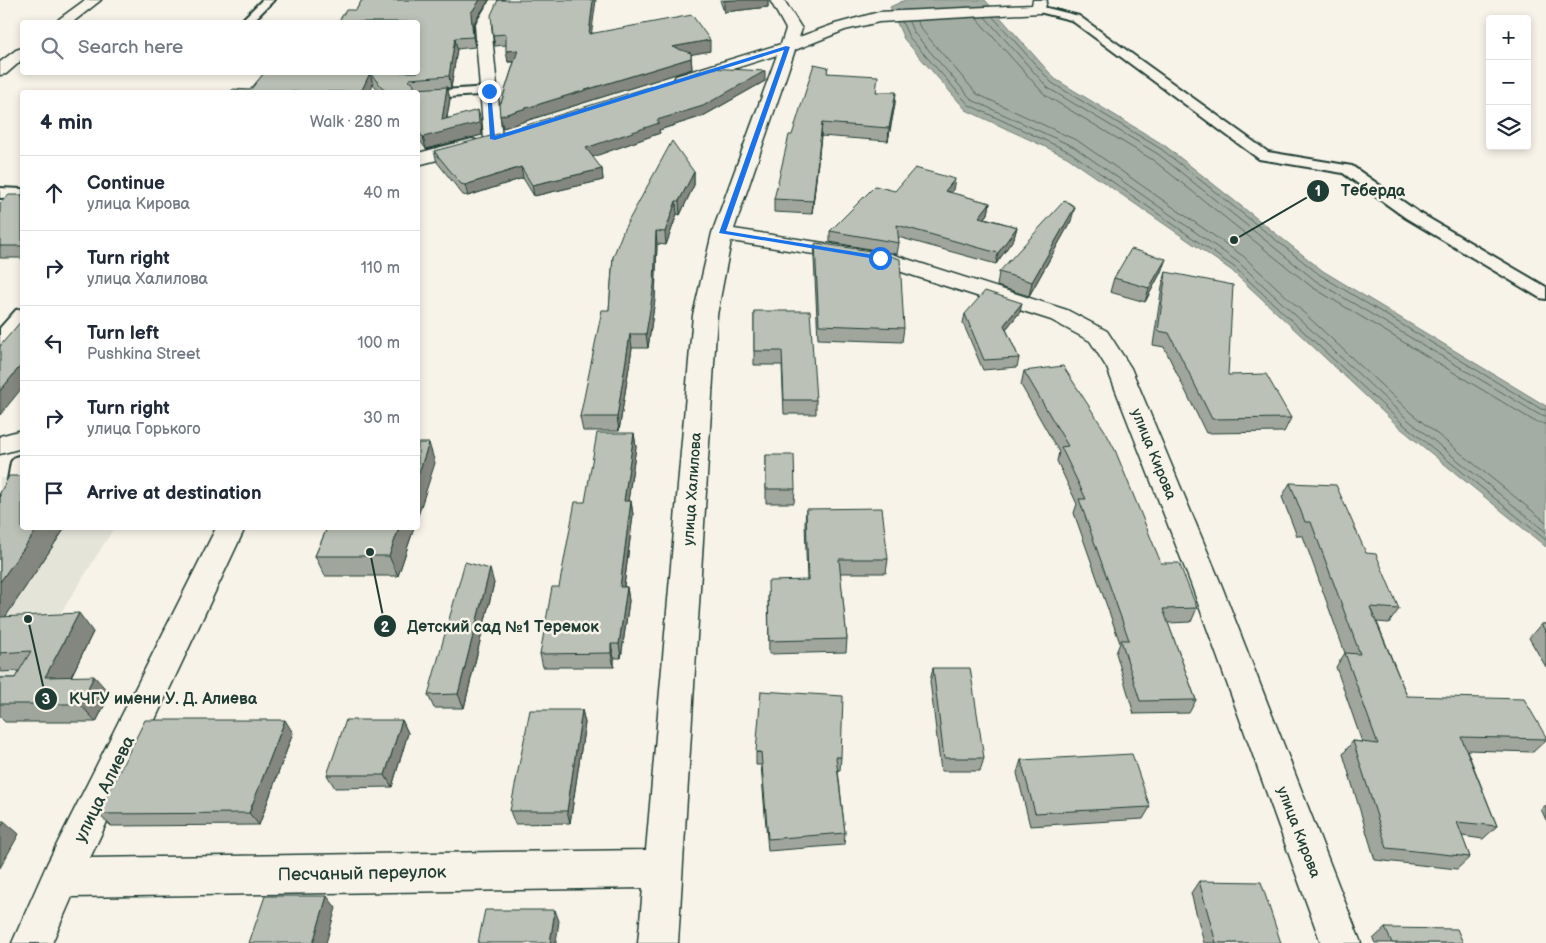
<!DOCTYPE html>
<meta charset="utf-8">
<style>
:root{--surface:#fff;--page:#f6f6f7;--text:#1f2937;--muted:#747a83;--line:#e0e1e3}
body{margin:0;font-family:"Balsamiq Sans",sans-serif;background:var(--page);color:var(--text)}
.controls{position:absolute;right:15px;top:15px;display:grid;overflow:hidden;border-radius:5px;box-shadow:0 2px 8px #0003}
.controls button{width:45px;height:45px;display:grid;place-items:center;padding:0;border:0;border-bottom:1px solid var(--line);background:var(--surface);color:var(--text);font:25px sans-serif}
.stop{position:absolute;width:15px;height:15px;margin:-11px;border:4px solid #1a73e8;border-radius:50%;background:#fff}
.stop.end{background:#1a73e8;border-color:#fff;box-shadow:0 1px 5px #0008}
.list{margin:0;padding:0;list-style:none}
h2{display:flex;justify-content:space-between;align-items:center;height:65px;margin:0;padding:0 20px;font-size:21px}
h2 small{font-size:16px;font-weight:400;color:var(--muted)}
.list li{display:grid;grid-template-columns:32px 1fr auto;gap:15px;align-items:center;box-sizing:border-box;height:75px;padding:0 20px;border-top:1px solid var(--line)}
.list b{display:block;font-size:19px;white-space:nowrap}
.list p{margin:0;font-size:16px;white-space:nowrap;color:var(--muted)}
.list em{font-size:16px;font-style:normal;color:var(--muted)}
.icon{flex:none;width:28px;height:28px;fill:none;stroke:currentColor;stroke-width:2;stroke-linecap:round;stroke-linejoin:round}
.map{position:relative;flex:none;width:1546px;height:943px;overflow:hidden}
.search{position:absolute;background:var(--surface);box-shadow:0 2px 8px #0003;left:20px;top:20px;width:400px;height:55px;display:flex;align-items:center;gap:12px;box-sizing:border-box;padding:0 18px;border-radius:5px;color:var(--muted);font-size:19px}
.panel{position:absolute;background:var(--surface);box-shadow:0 2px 8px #0003;left:20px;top:90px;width:400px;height:440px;border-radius:5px}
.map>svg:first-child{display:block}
</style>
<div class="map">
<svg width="1546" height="943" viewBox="0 0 1546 943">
<rect width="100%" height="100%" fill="#f7f3e8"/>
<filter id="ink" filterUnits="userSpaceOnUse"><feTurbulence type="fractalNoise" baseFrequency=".02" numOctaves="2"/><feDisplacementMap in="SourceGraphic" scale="10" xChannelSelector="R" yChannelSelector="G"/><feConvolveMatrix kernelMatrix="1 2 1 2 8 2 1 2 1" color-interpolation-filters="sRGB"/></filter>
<g filter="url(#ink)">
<!-- built -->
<path fill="#e5e4d9" d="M 0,478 L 22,478 L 22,528 L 114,528 L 0,711 Z"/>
<!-- water -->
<path fill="#a4ada3" stroke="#6f8077" d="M 905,0 L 985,0 L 1055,79 L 1164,145 L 1323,271 L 1546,406 L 1546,547 L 1399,427 L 1231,270 L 1067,157 L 966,110 L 904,39 L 890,7 Z"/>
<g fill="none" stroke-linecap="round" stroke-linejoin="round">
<!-- shore -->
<path stroke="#546a60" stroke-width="1" d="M 985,17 L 1048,88 L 1158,154 L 1316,281 L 1538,414 L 1546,416
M 993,17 L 1052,83 L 1161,149 L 1320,275 L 1541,409 L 1546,410
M 976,18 L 1045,95 L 1153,160 L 1312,287 L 1534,421 L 1546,424
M 917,21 L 921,29 L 977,94 L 1078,141 L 1243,256 L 1411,413 L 1546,522
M 902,22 L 909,37 L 969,105 L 1070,152 L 1234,267 L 1402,423 L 1546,540
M 909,22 L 914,33 L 972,100 L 1074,147 L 1238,262 L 1407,419 L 1546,532"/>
<defs>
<path id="service" d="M 262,0 L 274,0 L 252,22 L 240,22 Z
M 1039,6 L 1079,16 L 1268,152 L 1352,166 L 1418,212 L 1546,287 L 1546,299 L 1540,298 L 1406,218 L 1343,173 L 1259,159 L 1071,20 L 1035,11 L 1033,9 L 1035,7 Z
M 489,87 L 494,88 L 496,91 L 494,94 L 418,99 L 418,92 L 413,92 Z
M 0,188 L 22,189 L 22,197 L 0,198 Z
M 22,309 L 22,325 L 7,343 L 0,345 L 0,328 L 16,310 Z
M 22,455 C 25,476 26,512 0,520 L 0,496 L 7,485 L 11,462 L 15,457 Z"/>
<path id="minor" d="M 490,0 L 504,0 L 491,25 L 502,139 L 500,143 L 493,145 L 486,143 L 484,139 L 475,25 Z
M 770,0 L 784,0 L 802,29 L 799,37 L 835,24 L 879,12 L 1032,5 L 1033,0 L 1047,0 L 1044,12 L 1039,13 L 879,22 L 845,30 L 795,50 L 734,229 L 888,253 L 1067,310 L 1107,331 L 1131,368 L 1221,584 L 1361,943 L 1321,943 L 1191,584 L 1107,368 L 1090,341 L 1051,320 L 877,264 L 731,241 L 717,315 L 678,943 L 638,943 L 643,888 L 72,897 L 52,943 L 12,943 L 47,864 L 216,528 L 245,528 L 90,858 L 646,850 L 693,315 L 712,233 L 777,55 L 682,85 L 676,84 L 674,80 L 676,76 L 781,44 L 786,29 Z
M 472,139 L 479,141 L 481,145 L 479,149 L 418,165 L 418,153 Z
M 22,430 L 22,448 L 0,454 L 0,436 Z"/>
<path id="secondary" d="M 85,0 L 101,0 L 73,22 L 57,22 L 59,19 Z
M 22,48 L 22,60 L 6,74 L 0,75 L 0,62 L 16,50 Z"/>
</defs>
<!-- service casing -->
<use href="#service" stroke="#1f3d34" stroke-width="4"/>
<!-- minor casing -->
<use href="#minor" stroke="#1f3d34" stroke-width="3"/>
<!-- secondary casing -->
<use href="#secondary" stroke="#1f3d34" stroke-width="3"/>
<!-- service -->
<use href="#service" fill="#f7f3e8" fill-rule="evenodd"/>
<!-- minor -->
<use href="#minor" fill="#f7f3e8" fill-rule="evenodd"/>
<!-- secondary -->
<use href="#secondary" fill="#f7f3e8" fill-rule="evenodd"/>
</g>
<!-- wall -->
<path fill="#a1a69d" stroke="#1f3d34" d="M 362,0 L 489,0 L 473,24 L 475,47 L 457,49 L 451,88 L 447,88 L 450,99 L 447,118 L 481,121 L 482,135 L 426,149 L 418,138 L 418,92 L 380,92 L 373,84 L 250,90 L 265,72 L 418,72 L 356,10 Z
M 498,0 L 592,33 L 710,51 L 691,54 L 692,69 L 503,128 L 501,103 L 514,62 L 508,62 L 506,45 L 495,46 L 493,35 Z
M 720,0 L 768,0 L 768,7 L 724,12 Z
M 828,73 L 877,92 L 895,104 L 888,141 L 821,136 L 812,214 L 774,212 L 774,199 Z
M 765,81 L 703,116 L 659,130 L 660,133 L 592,157 L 602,169 L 603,180 L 534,196 L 523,178 L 468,196 L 463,195 L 437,162 L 434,151 Z
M 694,172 L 694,185 L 680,215 L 677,214 L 666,245 L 657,244 L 655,299 L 648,348 L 632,348 L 619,431 L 583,431 L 580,417 L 609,310 L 613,257 Z
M 953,190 L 951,193 L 990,203 L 988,214 L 985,218 L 1017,227 L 1014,238 L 996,264 L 898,237 L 899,243 L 897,254 L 830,242 L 830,231 L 895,191 Z
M 22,195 L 22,258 L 0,258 L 0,203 Z
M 1071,221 L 1029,296 L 997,286 L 999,272 Z
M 815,244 L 904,328 L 902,342 L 818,339 L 814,258 Z
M 1161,272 L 1145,302 L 1110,292 L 1114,278 Z
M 1166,272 L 1228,375 L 1291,418 L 1284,432 L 1206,433 L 1164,347 L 1153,345 L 1162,286 Z
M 754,311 L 816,400 L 816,414 L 784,414 L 782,365 L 754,365 Z
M 1020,312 L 1006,329 L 1019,358 L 1017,367 L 983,370 L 963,323 L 965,314 Z
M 1024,371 L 1161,563 L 1197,608 L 1191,622 L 1168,623 L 1196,700 L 1189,713 L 1134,714 L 1116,653 L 1120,643 L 1074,513 L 1077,504 L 1057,461 L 1059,452 L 1021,385 Z
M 634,433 L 636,447 L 628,501 L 631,501 L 633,515 L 624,587 L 627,587 L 629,601 L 621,658 L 614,658 L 614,667 L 543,667 L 540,654 L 585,502 Z
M 766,455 L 795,489 L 794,503 L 766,503 Z
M 1290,483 L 1366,553 L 1399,609 L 1389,623 L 1377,622 L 1407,696 L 1546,737 L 1546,740 L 1533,752 L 1467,750 L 1497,826 L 1483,839 L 1462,836 L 1470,857 L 1457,869 L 1375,860 L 1343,754 L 1353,741 L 1362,742 L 1336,667 L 1345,653 L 1303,536 L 1297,536 L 1282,497 Z
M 0,493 L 22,528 L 65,528 L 5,617 L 93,632 L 71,677 L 110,694 L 96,722 L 5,722 L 0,717 L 0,678 L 15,678 L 19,671 L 0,672 Z
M 806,509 L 888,559 L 886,573 L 840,573 L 847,639 L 846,652 L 769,654 L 768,595 L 807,580 L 805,523 Z
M 327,528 L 414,528 L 398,576 L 325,576 L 315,556 Z
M 494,583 L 464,708 L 434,708 L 428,695 Z
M 1541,624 L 1546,624 L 1546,667 L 1529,638 Z
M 933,668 L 984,758 L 980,771 L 941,771 L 930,681 Z
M 582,710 L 585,723 L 570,823 L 515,824 L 510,811 Z
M 402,720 L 408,733 L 392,787 L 335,788 L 327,775 Z
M 293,733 L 259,825 L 111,826 L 98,814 Z
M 756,752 L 841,757 L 840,770 L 838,770 L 845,833 L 844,845 L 768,851 L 761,765 L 756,765 Z
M 1021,760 L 1150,807 L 1143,819 L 1030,826 L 1017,773 Z
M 1546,805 L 1546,820 L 1541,809 Z
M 1199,881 L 1281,943 L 1204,943 L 1191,893 Z
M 1385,928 L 1463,943 L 1375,943 L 1373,939 Z"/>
<!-- shaded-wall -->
<path fill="#83877f" stroke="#1f3d34" d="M 480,0 L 489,0 L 473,24 L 475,47 L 473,37 L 471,13 Z
M 593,0 L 596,0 L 590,44 L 589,34 Z
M 733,0 L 768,0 L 768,7 L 724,12 L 724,1 Z
M 455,38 L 457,49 L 451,88 L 449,76 Z
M 710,40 L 710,51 L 673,58 L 672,47 Z
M 518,50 L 520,61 L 508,62 L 506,51 Z
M 691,58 L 692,69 L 503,128 L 500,116 Z
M 765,71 L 765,81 L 703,116 L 659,130 L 660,133 L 587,159 L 586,148 L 657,120 Z
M 370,73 L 373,84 L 370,92 L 361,92 Z
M 447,87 L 450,99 L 444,132 L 442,120 Z
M 896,92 L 895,104 L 888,141 L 889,128 Z
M 478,110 L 481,121 L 482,135 L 426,149 L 423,137 Z
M 822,123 L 821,136 L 812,214 L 813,201 Z
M 521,167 L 523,178 L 468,196 L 465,185 Z
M 602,169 L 603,180 L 534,196 L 532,185 Z
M 694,172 L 694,185 L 680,215 L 679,201 Z
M 955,179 L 953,190 L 944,202 L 945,191 Z
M 676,201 L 677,214 L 666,245 L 665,232 Z
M 990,203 L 988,214 L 977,228 L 979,217 Z
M 1075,207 L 1071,221 L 1029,296 L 1032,282 Z
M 1017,227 L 1014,238 L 996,264 L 998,253 Z
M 656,231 L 657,244 L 655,299 L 648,348 L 646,334 Z
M 1166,259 L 1161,272 L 1145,302 L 1149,288 Z
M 1022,303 L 1020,312 L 1002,334 L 1004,325 Z
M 630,334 L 632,348 L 619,431 L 617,417 Z
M 22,364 L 22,388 L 0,415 L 0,391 Z
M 634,433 L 636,447 L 626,515 L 624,501 Z
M 429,443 L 435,463 L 418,516 L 418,475 Z
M 631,501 L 633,515 L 622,601 L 620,587 Z
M 38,528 L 65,528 L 0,625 L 0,582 Z
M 399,528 L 414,528 L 398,576 L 389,556 Z
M 490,569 L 494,583 L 464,708 L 458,694 Z
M 627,587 L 629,601 L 621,658 L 619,644 Z
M 79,613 L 93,632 L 62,695 L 45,677 Z
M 611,644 L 614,658 L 614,667 L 611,653 Z
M 94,676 L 110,694 L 96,722 L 80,704 Z
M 582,710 L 585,723 L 570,823 L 567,811 Z
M 285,720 L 293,733 L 259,825 L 249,813 Z
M 402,720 L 408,733 L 392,787 L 385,775 Z
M 4,821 L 19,834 L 0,868 L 0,829 Z
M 327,896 L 336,908 L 326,943 L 313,943 Z
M 555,910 L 559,921 L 556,943 L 550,943 Z"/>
<!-- building -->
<path fill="#bbc1b6" stroke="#1f3d34" d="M 362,0 L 480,0 L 471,13 L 473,37 L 455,38 L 449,76 L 410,79 L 408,81 L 413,83 L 415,89 L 447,87 L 442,120 L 478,110 L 479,123 L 423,137 L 418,131 L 418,92 L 386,92 L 370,73 L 361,92 L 229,92 L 234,89 L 250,90 L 265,72 L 418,72 L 418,22 L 338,22 L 346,10 L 356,10 Z
M 498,0 L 593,0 L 589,34 L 692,15 L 710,40 L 672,47 L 691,53 L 691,58 L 500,116 L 499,104 L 501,103 L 518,50 L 506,51 L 506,34 L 493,35 L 491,15 Z
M 814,64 L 828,67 L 827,73 L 878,76 L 876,92 L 896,92 L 889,128 L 822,123 L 813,201 L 774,199 L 789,135 L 792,135 Z
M 710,68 L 765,71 L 703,106 L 657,120 L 659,123 L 586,148 L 602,169 L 532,185 L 521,167 L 465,185 L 461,184 L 434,151 L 498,134 Z
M 672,141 L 694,172 L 679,201 L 676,201 L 665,232 L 656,231 L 654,285 L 646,334 L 630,334 L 617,417 L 580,417 L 602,310 L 609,310 L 613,257 L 624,229 Z
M 915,168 L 955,179 L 945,191 L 990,203 L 979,217 L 1017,227 L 998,253 L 897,225 L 899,243 L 830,231 L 875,186 L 895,191 Z
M 9,195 L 22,195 L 22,246 L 0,246 L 0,203 Z
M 1065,200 L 1075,207 L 1032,282 L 999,272 Z
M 816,243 L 878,252 L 900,259 L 904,328 L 819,325 L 815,244 Z
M 1131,249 L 1166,259 L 1149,288 L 1114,278 Z
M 1166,272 L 1233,285 L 1228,375 L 1266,374 L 1291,418 L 1212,419 L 1169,333 L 1158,331 Z
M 985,291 L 1022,303 L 1004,325 L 1019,358 L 984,360 L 965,314 Z
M 754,311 L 810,311 L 816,400 L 784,400 L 782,351 L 754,351 Z
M 22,320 L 22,364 L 0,391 L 0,346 Z
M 1063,366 L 1105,431 L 1115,450 L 1161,563 L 1179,563 L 1197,608 L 1163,609 L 1196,700 L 1140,701 L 1121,640 L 1129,640 L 1079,499 L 1086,499 L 1061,447 L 1068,446 L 1024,371 Z
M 597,433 L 634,433 L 624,501 L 631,501 L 620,587 L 627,587 L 619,644 L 611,644 L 611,653 L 540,654 L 552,587 L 559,587 L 575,502 L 585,502 Z
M 418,443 L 429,443 L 418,475 Z
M 766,455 L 794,455 L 795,489 L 766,489 Z
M 9,476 L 22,476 L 22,528 L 38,528 L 0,582 L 0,493 Z
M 1290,483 L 1336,485 L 1366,553 L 1376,554 L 1399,609 L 1370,607 L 1407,696 L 1524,699 L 1546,737 L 1546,739 L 1461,737 L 1497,826 L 1457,822 L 1470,857 L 1387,848 L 1353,741 L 1378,744 L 1345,653 L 1360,654 L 1311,522 L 1305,522 Z
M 882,508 L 888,559 L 839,559 L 847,639 L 769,641 L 768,581 L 808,580 L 806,509 Z
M 327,528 L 399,528 L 389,556 L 315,556 Z
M 465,562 L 490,569 L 458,694 L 428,695 Z
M 79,613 L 45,677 L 94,676 L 80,704 L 0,704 L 0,678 L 15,678 L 31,651 L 0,653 L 0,617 Z
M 1541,624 L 1546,624 L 1546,632 Z
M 933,668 L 970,668 L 984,758 L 944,758 Z
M 761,691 L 843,696 L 841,757 L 836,757 L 845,833 L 768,839 L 761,752 L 756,752 Z
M 530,710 L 582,710 L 567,811 L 510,811 Z
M 145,720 L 285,720 L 249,813 L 98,814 Z
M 346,720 L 402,720 L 385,775 L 327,775 Z
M 1132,754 L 1150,807 L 1035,813 L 1021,760 Z
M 0,821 L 4,821 L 0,829 Z
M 1199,881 L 1261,882 L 1281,943 L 1216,943 Z
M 265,896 L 327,896 L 313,943 L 249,943 Z
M 485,910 L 555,910 L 550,943 L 478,943 Z
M 1385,928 L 1457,929 L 1463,943 L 1392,943 Z"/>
</g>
<!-- route -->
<path fill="#1a73e8" d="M 786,46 L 790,47 L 726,231 L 880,256 L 882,257 L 882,260 L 719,233 L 784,50 L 495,140 L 490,139 L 487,90 L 491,91 L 495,136 Z"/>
<g text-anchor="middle" stroke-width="5" stroke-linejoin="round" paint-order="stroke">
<!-- street labels -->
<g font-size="15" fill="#1f3d34" stroke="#f7f3e8">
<text transform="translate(1154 454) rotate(68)" y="5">улица Кирова</text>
<text transform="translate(692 489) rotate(-86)" y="5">улица Халилова</text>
<text transform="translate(1299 832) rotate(69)" y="5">улица Кирова</text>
</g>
<!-- near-street labels -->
<g font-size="18" fill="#1f3d34" stroke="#f7f3e8">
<text transform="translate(104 789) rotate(-64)" y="6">улица Алиева</text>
<text transform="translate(362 873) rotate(-1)" y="6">Песчаный переулок</text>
</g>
</g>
<!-- callouts -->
<path fill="none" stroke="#1f3d34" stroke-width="2" d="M1234 240L1318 191M370 552L385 626M28 619L46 699"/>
<g fill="#1f3d34" stroke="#f7f3e8" stroke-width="2">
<circle cx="1234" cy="240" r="5"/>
<circle cx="370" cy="552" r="5"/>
<circle cx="28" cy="619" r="5"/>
<circle cx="1318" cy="191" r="12"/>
<circle cx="385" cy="626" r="12"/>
<circle cx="46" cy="699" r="12"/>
</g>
<g font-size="15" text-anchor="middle" font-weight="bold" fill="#fff">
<text x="1318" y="196">1</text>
<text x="385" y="632">2</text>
<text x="46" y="704">3</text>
</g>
<g font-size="16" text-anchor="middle" font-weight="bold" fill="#1f3d34" stroke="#f7f3e8" stroke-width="5" stroke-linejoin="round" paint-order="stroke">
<text x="1373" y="196">Теберда</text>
<text x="503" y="632">Детский сад №1 Теремок</text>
<text x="163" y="704">КЧГУ имени У. Д. Алиева</text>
</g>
</svg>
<div class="controls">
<button>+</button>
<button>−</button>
<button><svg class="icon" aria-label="layers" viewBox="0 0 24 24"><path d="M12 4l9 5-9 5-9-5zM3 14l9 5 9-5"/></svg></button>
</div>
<div class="stop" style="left:880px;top:258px"></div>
<div class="stop end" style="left:489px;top:91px"></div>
<div class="search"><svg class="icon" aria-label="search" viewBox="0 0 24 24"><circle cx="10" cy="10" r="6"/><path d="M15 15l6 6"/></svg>Search here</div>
<section class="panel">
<h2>4 min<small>Walk · 280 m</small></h2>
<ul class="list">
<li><svg class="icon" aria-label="ahead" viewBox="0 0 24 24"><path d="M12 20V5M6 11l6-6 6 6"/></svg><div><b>Continue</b><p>улица Кирова</p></div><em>40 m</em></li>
<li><svg class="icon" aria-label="right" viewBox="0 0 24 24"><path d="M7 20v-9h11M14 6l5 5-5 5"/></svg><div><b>Turn right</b><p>улица Халилова</p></div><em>110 m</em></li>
<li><svg class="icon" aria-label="left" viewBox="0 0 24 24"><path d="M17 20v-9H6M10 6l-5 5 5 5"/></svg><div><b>Turn left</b><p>Pushkina Street</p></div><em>100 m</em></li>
<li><svg class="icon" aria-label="right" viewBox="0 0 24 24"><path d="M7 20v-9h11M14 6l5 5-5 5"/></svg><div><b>Turn right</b><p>улица Горького</p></div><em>30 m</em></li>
<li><svg class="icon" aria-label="arrive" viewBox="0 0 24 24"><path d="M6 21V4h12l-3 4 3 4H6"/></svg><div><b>Arrive at destination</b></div></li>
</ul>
</section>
</div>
